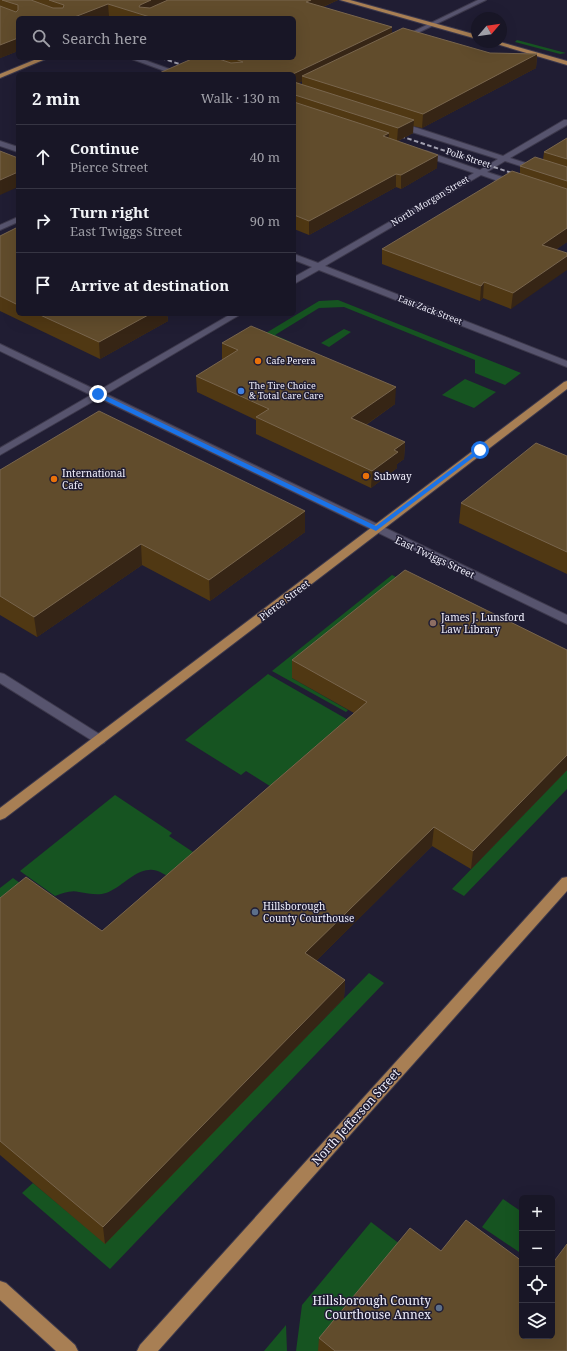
<!DOCTYPE html>
<meta charset="utf-8">
<style>
:root{--surface:#181626;--page:#211f2e;--text:#f1f3f6;--muted:#9f9fa7;--line:#363543}
body{margin:0;font-family:"Noto Serif",serif;background:var(--page);color:var(--text)}
.controls{position:absolute;right:12px;bottom:12px;display:grid;overflow:hidden;border-radius:6px;box-shadow:0 4px 16px #0002}
.controls button{width:36px;height:36px;display:grid;place-items:center;padding:0;border:0;border-bottom:1px solid var(--line);background:var(--surface);color:var(--text);font:20px sans-serif}
.compass{position:absolute;left:471px;top:12px;width:36px;height:36px;border-radius:50%;background:var(--surface);box-shadow:0 4px 16px #0002;rotate:61deg}
.stop{position:absolute;width:12px;height:12px;margin:-9px;border:3px solid #1a73e8;border-radius:50%;background:#fff}
.stop.end{background:#1a73e8;border-color:#fff;box-shadow:0 1px 4px #0008}
.list{margin:0;padding:0;list-style:none}
h2{display:flex;justify-content:space-between;align-items:center;height:52px;margin:0;padding:0 16px;font-size:17px}
h2 small{font-size:13px;font-weight:400;color:var(--muted)}
.list li{display:grid;grid-template-columns:26px 1fr auto;gap:12px;align-items:center;box-sizing:border-box;height:64px;padding:0 16px;border-top:1px solid var(--line)}
.list b{display:block;font-size:15px;white-space:nowrap}
.list p{margin:0;font-size:13px;white-space:nowrap;color:var(--muted)}
.list em{font-size:13px;font-style:normal;color:var(--muted)}
.icon{flex:none;width:22px;height:22px;fill:none;stroke:currentColor;stroke-width:2;stroke-linecap:round;stroke-linejoin:round}
.map{position:relative;flex:none;width:567px;height:1351px;overflow:hidden}
.search{position:absolute;background:var(--surface);box-shadow:0 4px 16px #0002;left:16px;top:16px;width:280px;height:44px;display:flex;align-items:center;gap:10px;box-sizing:border-box;padding:0 14px;border-radius:6px;color:var(--muted);font-size:15px}
.panel{position:absolute;background:var(--surface);box-shadow:0 4px 16px #0002;left:16px;top:72px;width:280px;height:244px;border-radius:6px}
.map>svg:first-child{display:block}
</style>
<div class="map">
<svg width="567" height="1351" viewBox="0 0 567 1351">
<rect width="100%" height="100%" fill="#201d33"/>
<!-- green -->
<path fill="#165421" d="M 517,40 L 566,53 L 560,54 L 515,42 Z
M 338,300 L 521,373 L 505,385 L 475,373 L 475,360 L 344,307 L 319,308 L 275,335 L 291,342 L 274,352 L 251,342 L 319,301 Z
M 344,329 L 351,332 L 329,347 L 321,343 Z
M 465,379 L 496,392 L 474,408 L 442,395 Z
M 392,575 L 472,615 L 292,678 L 348,710 L 346,712 L 272,671 Z
M 268,674 L 350,721 L 273,788 L 246,771 L 241,775 L 185,740 Z
M 567,770 L 567,789 L 464,896 L 452,889 Z
M 115,795 L 172,833 L 169,836 L 196,854 L 169,877 C 163,874 157,869 149,870 C 133,871 121,888 106,893 C 97,896 88,893 79,892 C 71,890 63,893 55,896 L 20,871 Z
M 13,878 L 47,903 L 0,919 L 0,888 Z
M 369,973 L 384,983 L 110,1269 L 22,1193 L 33,1183 L 105,1243 Z
M 503,1199 L 522,1212 L 522,1254 L 482,1227 Z
M 371,1222 L 405,1248 L 321,1351 L 296,1351 L 302,1305 Z
M 286,1325 L 287,1351 L 264,1351 Z"/>
<g fill="none" stroke-linecap="round" stroke-linejoin="round">
<defs>
<path id="minor" d="M 478,0 L 486,0 L 403,40 L 398,39 Z
M 129,58 L 139,58 L 183,74 L 173,74 Z
M 184,58 L 194,58 L 242,74 L 232,74 Z
M 564,120 L 567,120 L 567,125 L 510,158 L 567,176 L 567,181 L 505,161 L 487,172 L 518,182 L 518,186 L 512,186 L 481,175 L 325,266 L 567,361 L 567,367 L 319,270 L 294,284 L 294,277 L 312,267 L 294,260 L 294,254 L 318,263 L 474,173 L 420,155 L 420,151 L 426,151 L 480,170 L 498,159 L 396,127 L 396,123 L 402,123 L 503,156 Z
M 0,141 L 18,147 L 18,152 L 0,146 Z
M 18,217 L 18,222 L 0,230 L 0,225 Z
M 231,314 L 241,314 L 106,394 L 567,615 L 567,624 L 99,398 L 0,455 L 0,448 L 91,395 L 0,351 L 0,344 L 98,391 Z
M 0,673 L 4,674 L 104,737 L 106,740 L 104,743 L 100,744 L 96,743 L 0,683 Z"/>
<path id="major" d="M 340,0 L 350,0 L 477,35 L 477,39 Z
M 490,42 L 500,42 L 567,61 L 567,65 Z
M 39,58 L 48,58 L 0,78 L 0,74 Z
M 567,381 L 567,389 L 5,818 L 0,820 L 0,808 L 564,382 Z
M 567,877 L 567,891 L 158,1351 L 137,1351 L 140,1345 L 562,878 Z
M 0,1281 L 6,1283 L 75,1345 L 78,1351 L 56,1351 L 0,1300 Z"/>
</defs>
<!-- minor casing -->
<use href="#minor" stroke="#3d394c" stroke-width="2"/>
<!-- major casing -->
<use href="#major" stroke="#3d394c" stroke-width="2"/>
<!-- minor -->
<use href="#minor" fill="#57546e" fill-rule="evenodd"/>
<!-- major -->
<use href="#major" fill="#a87f54" fill-rule="evenodd"/>
<!-- rail -->
<path stroke="#a2a1b1" stroke-width="2" stroke-dasharray="4.5 2.5" stroke-linecap="butt" d="M 161,58 L 210,74
M 394,134 L 521,176"/>
</g>
<!-- wall -->
<path fill="#503813" fill-rule="evenodd" d="M 0,0 L 338,0 L 323,7 L 392,27 L 392,33 L 490,53 L 537,54 L 536,68 L 422,128 L 413,126 L 413,133 L 398,141 L 437,168 L 401,189 L 396,187 L 309,235 L 294,229 L 294,74 L 194,58 L 294,58 L 294,18 L 115,18 L 109,16 L 104,18 L 18,18 L 18,51 L 0,58 ZM 302,81 L 302,85 L 298,83 Z
M 567,138 L 567,181 L 543,160 L 544,152 Z
M 520,166 L 567,181 L 567,242 L 555,250 L 511,309 L 483,298 L 480,301 L 382,264 L 382,249 L 520,174 Z
M 18,227 L 18,314 L 167,314 L 168,321 L 100,359 L 0,311 L 0,236 Z
M 222,343 L 395,404 L 366,425 L 405,442 L 404,459 L 397,464 L 397,468 L 371,488 L 256,434 L 256,420 L 197,392 L 196,376 L 223,360 L 222,359 Z
M 567,456 L 567,574 L 459,523 L 461,503 Z
M 0,470 L 305,511 L 305,532 L 210,601 L 142,565 L 37,637 L 0,615 Z
M 567,650 L 567,770 L 471,869 L 432,846 L 316,961 L 345,980 L 344,998 L 105,1244 L 0,1155 L 0,898 L 102,931 L 354,713 L 292,678 L 292,660 Z
M 522,1336 L 567,1351 L 318,1351 L 319,1338 Z"/>
<!-- shaded-wall -->
<path fill="#362515" d="M 151,0 L 180,0 L 140,14 L 139,7 L 140,5 Z
M 311,0 L 338,0 L 306,14 L 306,2 Z
M 108,4 L 109,16 L 104,18 L 72,18 Z
M 392,27 L 392,39 L 302,76 L 302,81 L 294,85 L 294,74 L 293,73 Z
M 18,38 L 18,51 L 0,58 L 0,45 Z
M 537,54 L 536,68 L 422,128 L 423,114 Z
M 414,120 L 413,133 L 397,141 L 398,128 Z
M 389,133 L 388,146 L 383,136 Z
M 438,155 L 437,168 L 401,189 L 401,175 Z
M 18,172 L 18,187 L 0,195 L 0,180 Z
M 396,174 L 396,187 L 309,235 L 309,221 Z
M 567,228 L 567,242 L 540,260 L 542,245 Z
M 567,256 L 567,270 L 511,309 L 513,293 Z
M 484,282 L 483,298 L 480,301 L 481,286 Z
M 150,314 L 167,314 L 168,321 L 100,359 L 99,342 Z
M 396,387 L 395,404 L 351,435 L 351,418 Z
M 405,442 L 404,459 L 397,464 L 397,468 L 371,488 L 372,471 L 394,450 Z
M 305,511 L 305,532 L 210,601 L 209,580 Z
M 141,544 L 142,565 L 37,637 L 34,617 Z
M 567,755 L 567,770 L 471,869 L 473,851 Z
M 434,827 L 432,846 L 305,972 L 305,953 Z
M 345,980 L 344,998 L 105,1244 L 103,1227 Z"/>
<!-- building -->
<path fill="#614c2c" stroke="#78654d" d="M 2,0 L 31,0 L 53,8 L 63,8 L 64,5 L 49,0 L 151,0 L 140,5 L 139,7 L 150,8 L 168,0 L 311,0 L 306,2 L 392,27 L 293,74 L 157,74 L 194,58 L 216,58 L 231,63 L 243,62 L 233,58 L 294,58 L 294,18 L 153,18 L 108,4 L 72,18 L 18,18 L 18,38 L 0,45 L 0,6 L 16,12 L 18,10 L 18,5 Z
M 403,28 L 490,53 L 537,54 L 423,114 L 302,76 Z
M 294,82 L 414,120 L 398,128 L 295,95 L 294,95 Z
M 294,102 L 389,133 L 383,136 L 438,155 L 401,175 L 396,174 L 309,221 L 294,215 Z
M 567,138 L 567,159 L 544,152 Z
M 0,151 L 18,158 L 18,172 L 0,180 Z
M 535,157 L 567,167 L 567,181 L 520,166 Z
M 512,171 L 567,189 L 567,228 L 542,245 L 567,253 L 567,256 L 513,293 L 484,282 L 481,286 L 382,249 Z
M 18,227 L 18,305 L 0,296 L 0,236 Z
M 38,314 L 150,314 L 99,342 Z
M 251,326 L 396,387 L 351,418 L 405,442 L 394,450 L 398,452 L 372,471 L 256,417 L 269,409 L 196,376 L 238,350 L 222,343 Z
M 99,411 L 305,511 L 209,580 L 141,544 L 34,617 L 0,596 L 0,470 Z
M 536,443 L 567,456 L 567,552 L 461,503 Z
M 405,570 L 567,650 L 567,755 L 473,851 L 434,827 L 305,953 L 345,980 L 103,1227 L 0,1141 L 0,898 L 26,877 L 102,931 L 367,702 L 292,660 Z
M 466,1220 L 522,1261 L 522,1336 L 552,1336 L 552,1264 L 567,1244 L 567,1351 L 335,1351 L 319,1338 L 410,1228 L 441,1251 Z"/>
<!-- route -->
<path fill="#1a73e8" d="M 96,393 L 100,393 L 376,526 L 478,449 L 483,450 L 376,531 L 96,396 Z"/>
<!-- markers -->
<g fill="#e8710a" stroke="#201d33" stroke-width="1.5">
<circle cx="258" cy="361" r="4"/>
<circle cx="366" cy="476" r="4"/>
<circle cx="54" cy="479" r="4"/>
</g>
<circle fill="#3f7fe0" stroke="#201d33" stroke-width="1.5" cx="241" cy="391" r="4"/>
<circle fill="#8d6e63" stroke="#201d33" stroke-width="1.5" cx="433" cy="623" r="4"/>
<g fill="#5c6f8a" stroke="#201d33" stroke-width="1.5">
<circle cx="255" cy="912" r="4"/>
<circle cx="439" cy="1308" r="4"/>
</g>
<g text-anchor="middle" stroke-width="3" stroke-linejoin="round" paint-order="stroke">
<!-- far-street labels -->
<g font-size="9" fill="#f1f0fd" stroke="#201d33">
<text transform="translate(468 158) rotate(18)" y="3">Polk Street</text>
<text transform="translate(430 201) rotate(-31)" y="3">North Morgan Street</text>
<text transform="translate(430 310) rotate(21)" y="3">East Zack Street</text>
</g>
<!-- far-poi labels -->
<g font-size="9" fill="#f1f0fd" stroke="#201d33" text-anchor="start">
<text x="266" y="364">Cafe Perera</text>
<text x="249" y="389">The Tire Choice<tspan x="249" dy="10">&amp; Total Care Care</tspan></text>
</g>
<!-- poi labels -->
<g font-size="10" fill="#f1f0fd" stroke="#201d33" text-anchor="start">
<text x="62" y="477">International<tspan x="62" dy="12">Cafe</tspan></text>
<text x="374" y="480">Subway</text>
<text x="441" y="621">James J. Lunsford<tspan x="441" dy="12">Law Library</tspan></text>
<text x="263" y="910">Hillsborough<tspan x="263" dy="12">County Courthouse</tspan></text>
</g>
<!-- street labels -->
<g font-size="10" fill="#f1f0fd" stroke="#201d33">
<text transform="translate(435 557) rotate(25)" y="4">East Twiggs Street</text>
<text transform="translate(284 600) rotate(-37)" y="4">Pierce Street</text>
</g>
<!-- near-street labels -->
<g font-size="12" fill="#f1f0fd" stroke="#201d33">
<text transform="translate(356 1117) rotate(-48)" y="4">North Jefferson Street</text>
</g>
<!-- near-poi labels -->
<g font-size="12" fill="#f1f0fd" stroke="#201d33" text-anchor="end">
<text x="431" y="1305">Hillsborough County<tspan x="431" dy="14">Courthouse Annex</tspan></text>
</g>
</g>
</svg>
<div class="controls">
<button>+</button>
<button>−</button>
<button><svg class="icon" aria-label="locate" viewBox="0 0 24 24"><circle cx="12" cy="12" r="6"/><path d="M12 2v4M12 18v4M2 12h4M18 12h4"/></svg></button>
<button><svg class="icon" aria-label="layers" viewBox="0 0 24 24"><path d="M12 4l9 5-9 5-9-5zM3 14l9 5 9-5"/></svg></button>
</div>
<svg class="compass" viewBox="-18 -18 36 36"><path d="M0-13l5 13h-10z" fill="#e53935"/><path d="M0 13l5-13h-10z" fill="#9f9fa7"/></svg>
<div class="stop" style="left:480px;top:450px"></div>
<div class="stop end" style="left:98px;top:394px"></div>
<div class="search"><svg class="icon" aria-label="search" viewBox="0 0 24 24"><circle cx="10" cy="10" r="6"/><path d="M15 15l6 6"/></svg>Search here</div>
<section class="panel">
<h2>2 min<small>Walk · 130 m</small></h2>
<ul class="list">
<li><svg class="icon" aria-label="ahead" viewBox="0 0 24 24"><path d="M12 20V5M6 11l6-6 6 6"/></svg><div><b>Continue</b><p>Pierce Street</p></div><em>40 m</em></li>
<li><svg class="icon" aria-label="right" viewBox="0 0 24 24"><path d="M7 20v-9h11M14 6l5 5-5 5"/></svg><div><b>Turn right</b><p>East Twiggs Street</p></div><em>90 m</em></li>
<li><svg class="icon" aria-label="arrive" viewBox="0 0 24 24"><path d="M6 21V4h12l-3 4 3 4H6"/></svg><div><b>Arrive at destination</b></div></li>
</ul>
</section>
</div>
